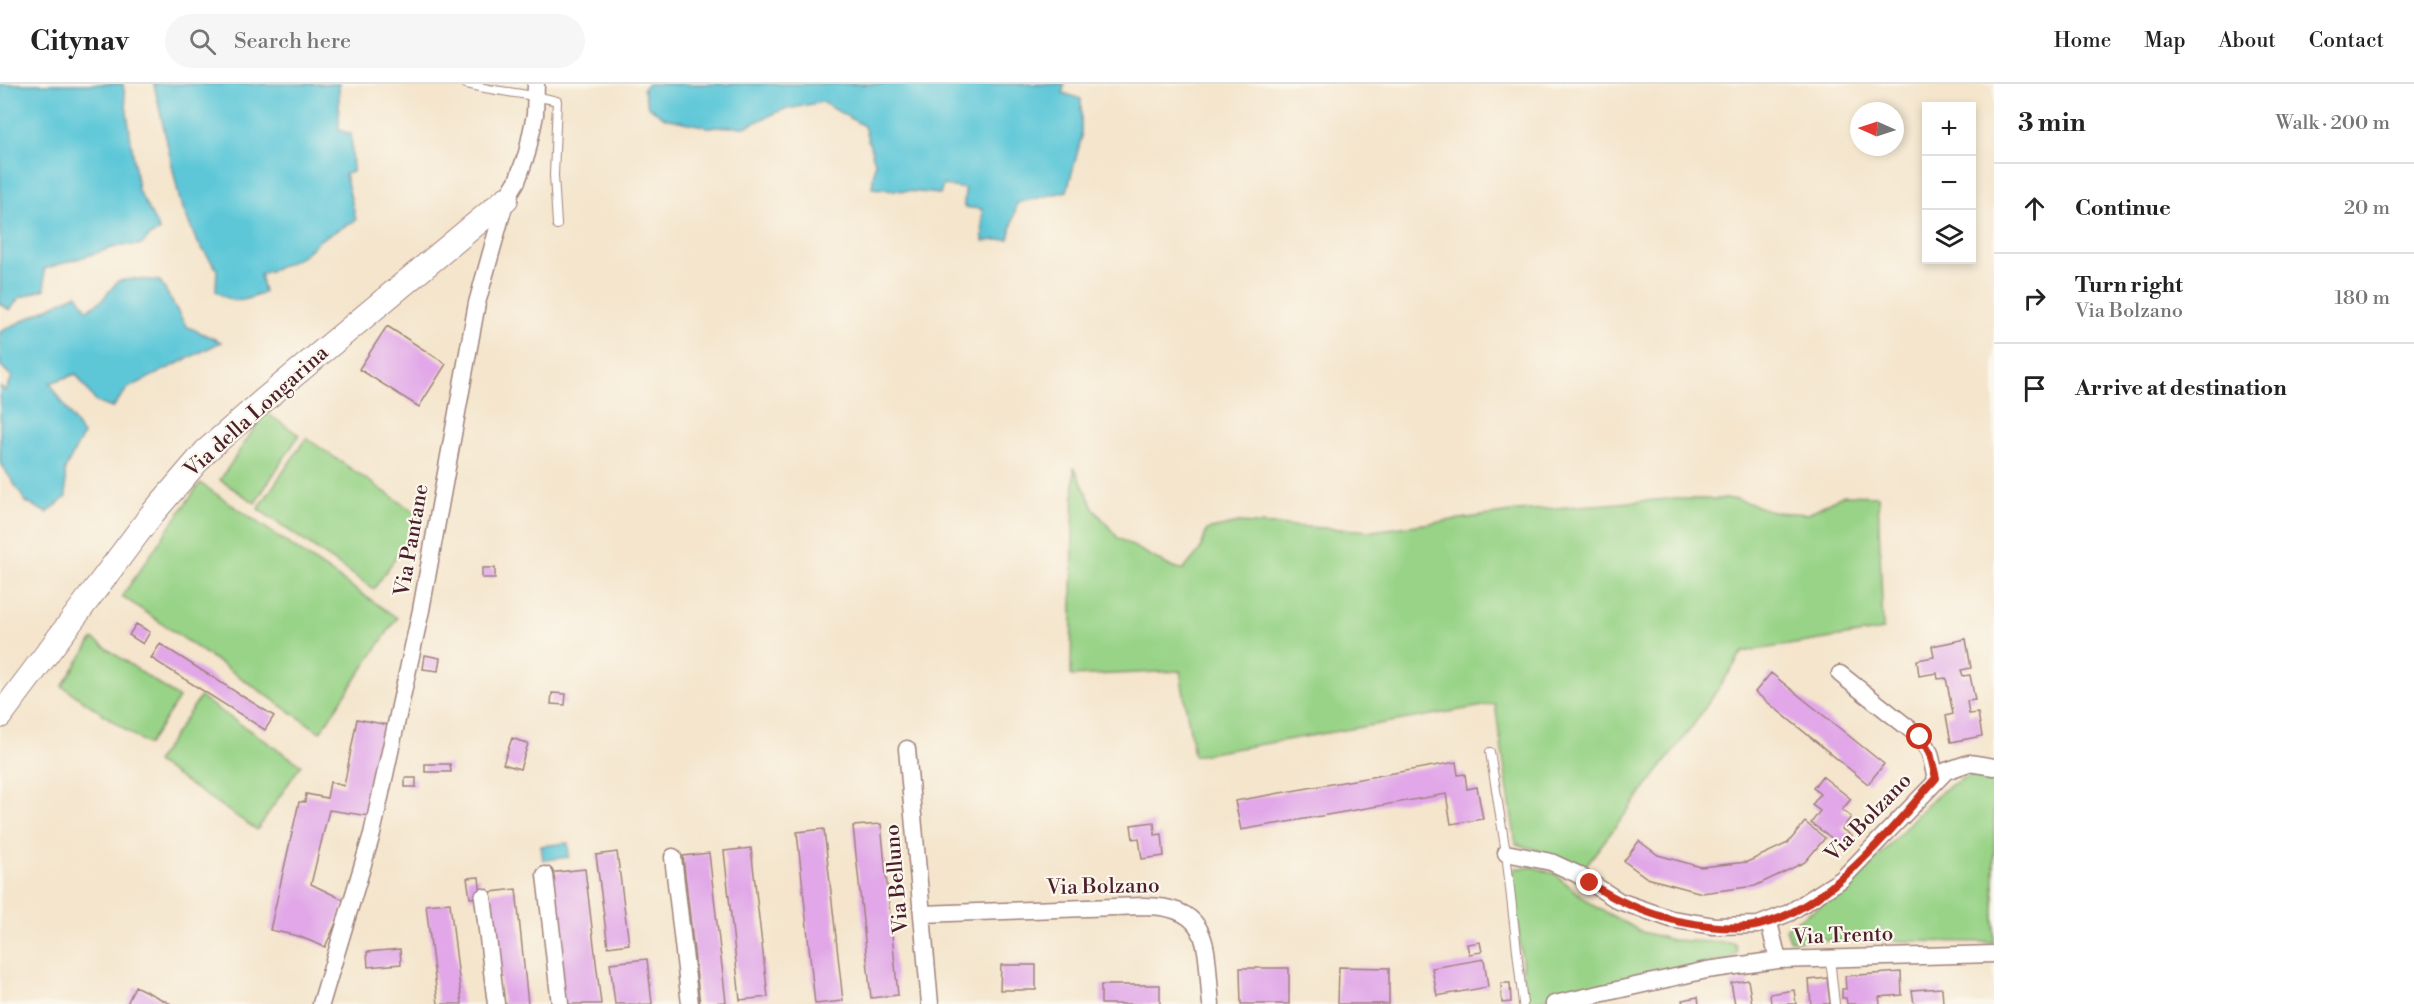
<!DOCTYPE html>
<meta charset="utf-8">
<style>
:root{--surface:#fff;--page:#f6f6f6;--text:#222;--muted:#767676;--line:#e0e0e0}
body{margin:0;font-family:"Libre Bodoni",serif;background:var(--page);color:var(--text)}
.controls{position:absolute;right:18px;top:18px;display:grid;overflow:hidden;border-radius:0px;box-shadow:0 3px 9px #0003}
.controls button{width:54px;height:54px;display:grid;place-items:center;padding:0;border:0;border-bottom:2px solid var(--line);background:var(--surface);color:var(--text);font:30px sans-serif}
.compass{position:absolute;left:1850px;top:18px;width:54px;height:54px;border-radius:50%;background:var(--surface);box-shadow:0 3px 9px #0003;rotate:273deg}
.stop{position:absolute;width:18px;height:18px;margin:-14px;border:4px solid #c8321e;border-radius:50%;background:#fff}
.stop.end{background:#c8321e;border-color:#fff;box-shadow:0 2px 6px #0008}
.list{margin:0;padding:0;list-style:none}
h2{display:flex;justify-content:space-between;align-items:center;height:78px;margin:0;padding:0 24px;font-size:26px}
h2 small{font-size:20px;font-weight:400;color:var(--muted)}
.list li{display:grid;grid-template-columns:39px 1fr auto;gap:18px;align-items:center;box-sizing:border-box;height:90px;padding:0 24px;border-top:2px solid var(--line)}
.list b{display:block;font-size:22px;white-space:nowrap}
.list p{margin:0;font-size:20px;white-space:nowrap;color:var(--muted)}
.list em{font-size:20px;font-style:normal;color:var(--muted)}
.icon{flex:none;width:33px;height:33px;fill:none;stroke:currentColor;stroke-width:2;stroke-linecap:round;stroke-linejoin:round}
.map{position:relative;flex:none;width:1994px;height:920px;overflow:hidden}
header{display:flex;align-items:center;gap:36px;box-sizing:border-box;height:84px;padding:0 30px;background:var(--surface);border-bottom:2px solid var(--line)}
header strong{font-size:28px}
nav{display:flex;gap:33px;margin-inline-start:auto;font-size:21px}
.search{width:420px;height:54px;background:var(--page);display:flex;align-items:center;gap:15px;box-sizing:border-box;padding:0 21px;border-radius:33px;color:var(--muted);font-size:22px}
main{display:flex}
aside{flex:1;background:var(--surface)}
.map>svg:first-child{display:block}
</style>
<header>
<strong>Citynav</strong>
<div class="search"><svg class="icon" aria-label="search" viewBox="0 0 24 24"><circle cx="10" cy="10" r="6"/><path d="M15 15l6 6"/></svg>Search here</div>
<nav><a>Home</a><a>Map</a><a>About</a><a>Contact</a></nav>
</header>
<main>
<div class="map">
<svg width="1994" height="920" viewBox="0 0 1994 920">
<rect width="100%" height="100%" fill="#fbf7ec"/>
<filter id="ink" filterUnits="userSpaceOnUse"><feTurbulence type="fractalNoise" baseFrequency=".0167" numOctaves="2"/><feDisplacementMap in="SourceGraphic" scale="12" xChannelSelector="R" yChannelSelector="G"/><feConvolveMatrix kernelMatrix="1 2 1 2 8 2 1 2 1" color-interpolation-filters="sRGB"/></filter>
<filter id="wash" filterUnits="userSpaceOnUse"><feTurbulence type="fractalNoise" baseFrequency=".008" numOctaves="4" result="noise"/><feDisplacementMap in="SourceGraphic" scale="24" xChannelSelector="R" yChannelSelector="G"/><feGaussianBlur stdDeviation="1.35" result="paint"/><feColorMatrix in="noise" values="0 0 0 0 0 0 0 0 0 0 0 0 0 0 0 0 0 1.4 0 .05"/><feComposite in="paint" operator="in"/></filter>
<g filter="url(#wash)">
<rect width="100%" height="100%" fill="#f4e5cc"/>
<!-- green -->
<path fill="#98d387" stroke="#717959" stroke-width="1.5" d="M 265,328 L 299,351 L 255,419 L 220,396 Z
M 306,354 L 423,434 L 374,505 L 258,425 Z
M 1074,383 L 1094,425 L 1118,454 L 1173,484 L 1184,485 L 1200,466 L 1207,446 L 1239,439 L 1373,447 L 1519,427 L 1669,415 L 1737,415 L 1774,428 L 1807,430 L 1844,411 L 1878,412 L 1883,546 L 1743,568 L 1692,643 L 1583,785 L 1537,766 L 1516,760 L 1495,620 L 1194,672 L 1180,587 L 1071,592 Z
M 200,399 L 397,534 L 320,648 L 122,512 Z
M 93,555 L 179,614 L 148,661 L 62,602 Z
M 200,613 L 301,681 L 257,746 L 156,678 Z
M 1973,690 L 1994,691 L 1994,858 L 1790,856 L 1786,844 C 1813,826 1842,809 1865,787 C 1901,754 1926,708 1973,690 Z
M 1533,783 L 1555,790 L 1592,821 L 1642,848 L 1672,856 L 1732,859 L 1736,861 L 1737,869 L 1729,875 L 1527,918 L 1512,792 L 1516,784 Z"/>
<!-- water -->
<path fill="#5dc7d8" stroke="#547382" stroke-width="1.5" d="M 0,0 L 123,0 L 138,106 L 160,147 L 151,151 L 141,161 L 122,161 L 44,185 L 45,205 L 19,214 L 10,226 L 0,220 Z
M 154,0 L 339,0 L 339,46 L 351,50 L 353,88 L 345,90 L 356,136 L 321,155 L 301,173 L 260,191 L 264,208 C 243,217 236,222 216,207 L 217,185 L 196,156 L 180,117 Z
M 648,0 L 1064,0 L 1063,9 L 1081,15 L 1081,55 L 1067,107 L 1017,119 L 1009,155 L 983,157 L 982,125 L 964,123 L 965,105 L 943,101 L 940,110 L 872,104 L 875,79 L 864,42 L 822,18 L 782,26 L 745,43 L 708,43 L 665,34 L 648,22 L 643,4 Z
M 135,195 L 160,197 L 186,242 L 221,258 L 128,304 L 112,324 L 96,318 L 76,290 L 50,299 L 83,351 L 65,385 L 66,413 L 47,429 L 26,418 L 0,378 L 0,303 L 6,307 L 12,293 L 0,281 L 0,248 L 77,210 L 87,226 L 102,216 L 118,197 Z
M 568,759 L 569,773 L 543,776 L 541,762 Z"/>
<g id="blocks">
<!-- building -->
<path fill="#e1a7e8" d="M 387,242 L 446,280 L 419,323 L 359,285 Z
M 482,484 L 495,484 L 495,494 L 482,494 Z
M 136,540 L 150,548 L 143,560 L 129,551 Z
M 1966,555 L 1971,584 L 1961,586 L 1963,592 L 1970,591 L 1975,616 L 1967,617 L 1969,630 L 1978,629 L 1982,652 L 1951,658 L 1946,632 L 1953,630 L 1946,594 L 1938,595 L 1937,589 L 1919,592 L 1917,576 L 1934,573 L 1932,562 Z
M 160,560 L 274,632 L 265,646 L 151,574 Z
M 425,571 L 440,574 L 438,587 L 423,585 Z
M 1771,589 L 1884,680 L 1868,700 L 1755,608 Z
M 552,609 L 566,610 L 565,621 L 551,620 Z
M 357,635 L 388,641 L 369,732 L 329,726 L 311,800 L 346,817 L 325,863 L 298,852 L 270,846 L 299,718 L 305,718 L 306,710 L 327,714 L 330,698 L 344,702 Z
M 512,654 L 528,660 L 520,685 L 503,680 Z
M 1456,678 L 1458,691 L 1465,690 L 1467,705 L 1477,703 L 1483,735 L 1451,740 L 1446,710 L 1241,746 L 1235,717 Z
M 425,680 L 450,680 L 451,688 L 425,688 Z
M 1822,692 L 1851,715 L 1842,726 L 1851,733 L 1842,745 L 1852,752 L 1844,763 L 1811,739 L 1820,727 L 1812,721 L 1820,710 L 1813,704 Z
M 405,694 L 416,694 L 416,703 L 405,703 Z
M 1154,738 L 1155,751 L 1162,750 L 1164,772 L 1142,775 L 1139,754 L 1133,755 L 1131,741 Z
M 1805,738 L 1825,754 L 1805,778 L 1755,802 L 1702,809 L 1647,794 L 1624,777 L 1639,757 L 1658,771 L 1701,783 L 1747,778 L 1788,759 Z
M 881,740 L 898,911 L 871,914 L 853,742 Z
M 824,745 L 843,917 L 815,920 L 797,748 Z
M 751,764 L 768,913 L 740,916 L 724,767 Z
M 617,768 L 629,860 L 608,863 L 596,771 Z
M 709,769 L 726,918 L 700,920 L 683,772 Z
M 585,785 L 601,920 L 564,920 L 548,789 Z
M 479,793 L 481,813 L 470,814 L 467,794 Z
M 516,805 L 528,920 L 503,920 L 491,808 Z
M 450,819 L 462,920 L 438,920 L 426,821 Z
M 1480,858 L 1482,868 L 1469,870 L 1467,860 Z
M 400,865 L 401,880 L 368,883 L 367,868 Z
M 647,875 L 652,920 L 615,920 L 610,879 Z
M 1484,875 L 1488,903 L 1437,912 L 1432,884 Z
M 1001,881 L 1036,881 L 1036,906 L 1000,906 Z
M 1339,883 L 1389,884 L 1389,920 L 1338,920 Z
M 1240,884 L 1289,884 L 1289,920 L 1241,920 Z
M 1901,888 L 1902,911 L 1879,913 L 1880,920 L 1847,920 L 1846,914 L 1842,914 L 1842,905 L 1846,905 L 1845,892 Z
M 1827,894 L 1830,920 L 1811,920 L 1809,896 Z
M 1748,896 L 1752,920 L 1735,920 L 1731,899 Z
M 1501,899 L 1510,899 L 1511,918 L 1502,919 Z
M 1101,901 L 1160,901 L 1160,920 L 1101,920 Z
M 135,902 L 171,920 L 127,920 Z
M 1942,904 L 1943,920 L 1914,920 L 1912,906 Z
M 1794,906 L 1796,920 L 1771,920 L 1770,910 Z
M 1698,913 L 1699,920 L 1683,920 L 1682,916 Z"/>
</g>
</g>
<g filter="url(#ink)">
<use href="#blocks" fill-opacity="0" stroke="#9f827c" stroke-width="1.5"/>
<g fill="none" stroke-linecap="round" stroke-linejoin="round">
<defs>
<path id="lane" d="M 466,0 C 496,8 527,9 557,17 L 554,91 L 557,141
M 1490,668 L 1506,769 L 1523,920
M 1830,874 L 1835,920"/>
<path id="street" d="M 1840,590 L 1920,653 L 1930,669 L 1936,695
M 907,665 L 930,920
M 1506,769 L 1551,778 L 1577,790 L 1619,817 L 1671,835 L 1714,842 L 1758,841 L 1789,829 L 1842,795 L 1946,687 L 1969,679 L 1994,683
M 673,773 L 690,920
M 545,791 L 560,920
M 483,813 L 496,920
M 922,830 L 1144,822 C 1214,822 1205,865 1211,920
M 1769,838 L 1778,876
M 321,920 L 372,750 L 421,526 L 477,219 L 506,115 L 517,97 L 527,69 L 535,31 L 536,0
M 1554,920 L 1707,886 L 1778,876 L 1994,870"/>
<path id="secondary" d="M 0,632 L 152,430 L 206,367 L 264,316 L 506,115"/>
</defs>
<!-- lane casing -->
<use href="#lane" stroke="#9f827c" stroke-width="10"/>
<!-- street casing -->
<use href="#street" stroke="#9f827c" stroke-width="19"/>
<!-- secondary casing -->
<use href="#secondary" stroke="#9f827c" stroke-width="26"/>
<!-- lane -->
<use href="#lane" stroke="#fff" stroke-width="8"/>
<!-- street -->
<use href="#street" stroke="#fff" stroke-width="16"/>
<!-- secondary -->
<use href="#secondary" stroke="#fff" stroke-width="24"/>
</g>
</g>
<g fill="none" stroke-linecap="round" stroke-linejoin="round" filter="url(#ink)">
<!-- route -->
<path stroke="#c8321e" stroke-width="8" d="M 1590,799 C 1616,817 1646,829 1677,837 C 1702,842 1734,847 1759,841 C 1830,824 1890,746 1936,694 L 1930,669 L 1920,653"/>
</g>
<g text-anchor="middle" stroke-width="4.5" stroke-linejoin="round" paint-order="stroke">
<!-- street labels -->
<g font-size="21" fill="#4a1f2b" stroke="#fbf7ec">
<text transform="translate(256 327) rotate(-42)" y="7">Via della Longarina</text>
<text transform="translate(411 456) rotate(-80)" y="7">Via Pantane</text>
<text transform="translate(1868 733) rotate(-46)" y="7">Via Bolzano</text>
<text transform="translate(896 795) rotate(-95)" y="7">Via Belluno</text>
<text transform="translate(1103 802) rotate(-1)" y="7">Via Bolzano</text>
<text transform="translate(1843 851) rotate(-2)" y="7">Via Trento</text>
</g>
</g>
</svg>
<div class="controls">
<button>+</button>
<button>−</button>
<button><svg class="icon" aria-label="layers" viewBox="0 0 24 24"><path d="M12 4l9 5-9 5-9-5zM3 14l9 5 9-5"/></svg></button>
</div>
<svg class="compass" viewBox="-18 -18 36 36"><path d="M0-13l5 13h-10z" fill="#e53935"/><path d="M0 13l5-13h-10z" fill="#767676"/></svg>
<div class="stop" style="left:1920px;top:653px"></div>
<div class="stop end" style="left:1590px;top:799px"></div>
</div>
<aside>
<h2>3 min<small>Walk · 200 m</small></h2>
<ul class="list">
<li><svg class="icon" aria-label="ahead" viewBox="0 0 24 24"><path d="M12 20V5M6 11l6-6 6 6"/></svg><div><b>Continue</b></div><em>20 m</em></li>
<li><svg class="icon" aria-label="right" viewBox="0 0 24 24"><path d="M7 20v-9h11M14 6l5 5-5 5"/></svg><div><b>Turn right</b><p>Via Bolzano</p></div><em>180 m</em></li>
<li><svg class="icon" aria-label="arrive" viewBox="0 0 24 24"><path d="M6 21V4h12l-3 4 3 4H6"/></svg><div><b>Arrive at destination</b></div></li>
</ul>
</aside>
</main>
